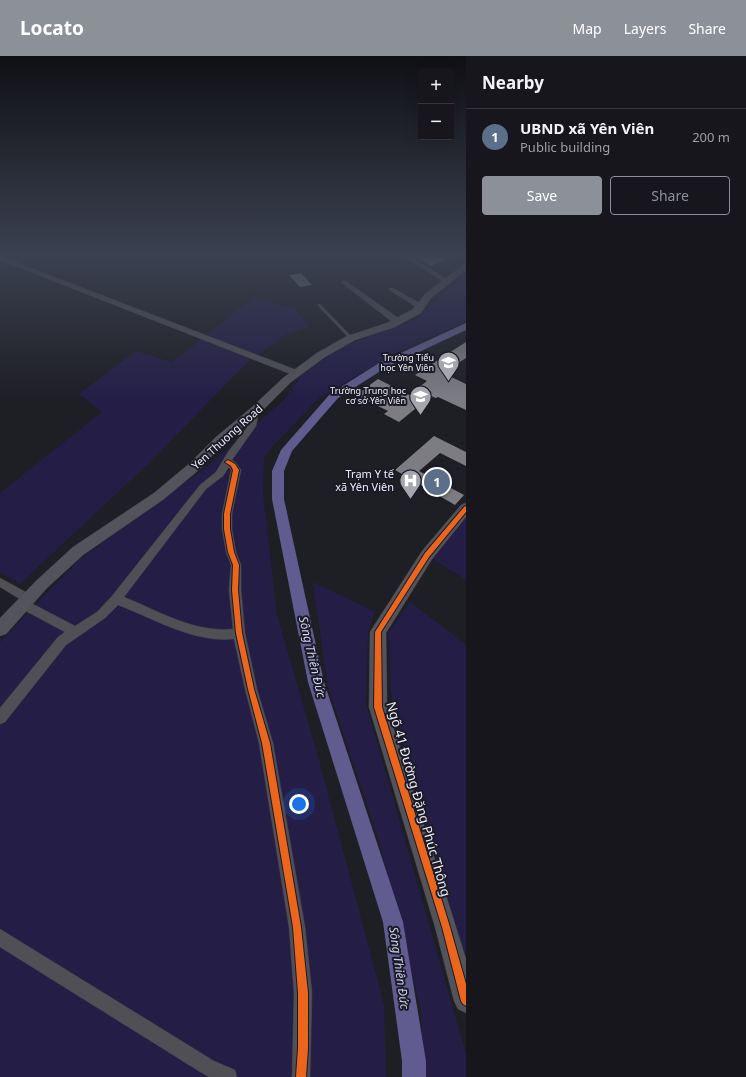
<!DOCTYPE html>
<meta charset="utf-8">
<style>
:root{--surface:#16161c;--page:#232329;--text:#f1f3f6;--muted:#9e9fa3;--line:#35353b;--accent:#8c9099}
body{margin:0;font-family:"Noto Sans",sans-serif;background:var(--page);color:var(--text)}
.controls{position:absolute;right:12px;top:12px;display:grid;overflow:hidden;border-radius:4px;box-shadow:0 4px 16px #0002}
.controls button{width:36px;height:36px;display:grid;place-items:center;padding:0;border:0;border-bottom:1px solid var(--line);background:var(--surface);color:var(--text);font:20px sans-serif}
.you{position:absolute;left:299px;top:748px;width:14px;height:14px;margin:-10px;border:3px solid #fff;border-radius:50%;background:#1a73e8;box-shadow:0 0 0 6px #1a73e833}
.badge{display:grid;place-items:center;width:26px;height:26px;border-radius:50%;background:var(--accent);color:#fff;font-size:13px;font-weight:700}
.pin{position:absolute;translate:-50% -50%;border:2px solid #fff;box-shadow:0 1px 4px #0006}
.list{margin:0;padding:0;list-style:none}
h2{display:flex;justify-content:space-between;align-items:center;height:52px;margin:0;padding:0 16px;font-size:17px}
h2 small{font-size:13px;font-weight:400;color:var(--muted)}
.list li{display:grid;grid-template-columns:26px 1fr auto;gap:12px;align-items:center;box-sizing:border-box;height:56px;padding:0 16px;border-top:1px solid var(--line)}
.list b{display:block;font-size:15px;white-space:nowrap}
.list p{margin:0;font-size:13px;white-space:nowrap;color:var(--muted)}
.list em{font-size:13px;font-style:normal;color:var(--muted)}
.actions{display:flex;gap:8px;padding:12px 16px}
.actions a{flex:1;padding:9px 0;border:1px solid var(--accent);border-radius:4px;text-align:center;font-size:14px;color:var(--accent)}
.actions .main{background:var(--accent);color:#fff}
.map{position:relative;flex:none;width:466px;height:1021px;overflow:hidden}
header{display:flex;align-items:center;gap:24px;box-sizing:border-box;height:56px;padding:0 20px;background:var(--accent);color:#fff}
header strong{font-size:19px}
nav{display:flex;gap:22px;margin-inline-start:auto;font-size:14px}
main{display:flex}
aside{flex:1;background:var(--surface)}
.map>svg:first-child{display:block}
</style>
<header>
<strong>Locato</strong>
<nav><a>Map</a><a>Layers</a><a>Share</a></nav>
</header>
<main>
<div class="map">
<svg width="466" height="1021" viewBox="0 0 466 1021">
<rect width="100%" height="100%" fill="#1e1e25"/>
<!-- green -->
<path fill="#241e47" d="M 466,218 L 466,265 L 395,297 L 319,342 L 264,400 L 263,438 L 277,559 L 319,704 L 384,949 L 386,1021 L 0,1021 L 0,586 L 79,504 L 209,409 L 285,343 L 301,319 L 341,291 L 416,263 L 441,239 Z
M 254,241 L 295,253 L 310,271 L 285,279 L 248,306 L 147,409 L 20,528 L 0,516 L 0,437 L 102,356 L 79,338 L 136,295 L 172,306 Z
M 466,457 L 466,524 L 432,502 Z
M 313,526 L 375,556 L 368,575 L 366,648 L 466,998 L 466,1021 L 424,1021 L 421,954 L 379,785 L 328,631 Z
M 410,546 L 466,589 L 466,901 L 423,762 L 391,637 L 389,576 Z"/>
<g fill="none" stroke-linecap="round" stroke-linejoin="round">
<!-- canal -->
<path fill="#605c8f" fill-rule="evenodd" d="M 466,267 L 466,274 L 387,311 L 338,342 L 292,395 L 284,415 L 284,443 L 324,626 L 403,866 L 426,1005 L 426,1021 L 402,1021 L 402,1005 L 383,866 L 308,626 L 272,443 L 272,415 L 281,394 L 330,338 L 379,307 Z"/>
</g>
<!-- building -->
<path fill="#7c7c82" d="M 413,199 L 455,199 L 431,210 Z
M 301,217 L 312,229 L 300,231 L 289,219 Z
M 466,286 L 466,302 L 443,317 L 466,328 L 466,354 L 438,341 L 436,342 L 431,340 L 399,366 L 384,358 L 388,355 L 356,339 L 378,323 L 409,339 L 427,325 L 415,319 Z
M 434,380 L 466,396 L 466,410 L 440,397 L 419,415 L 464,439 L 455,449 L 395,414 Z"/>
<g fill="none" stroke-linecap="round" stroke-linejoin="round">
<defs>
<path id="lane" d="M 318,248 L 320,248 L 352,281 L 352,283 L 350,283 L 318,250 Z"/>
<path id="street" d="M 402,199 L 410,199 L 449,225 L 444,226 Z
M 0,200 L 299,315 L 300,317 L 296,319 L 293,319 L 0,204 Z
M 342,225 L 346,225 L 401,264 L 401,268 L 395,268 L 342,227 Z
M 389,232 L 393,232 L 425,250 L 418,252 L 389,234 Z
M 255,352 L 259,355 L 256,370 L 232,404 L 236,407 L 241,414 L 232,458 L 232,473 L 236,496 L 241,509 L 241,534 L 245,577 L 257,633 L 273,687 L 305,871 L 312,937 L 310,1021 L 292,1021 L 294,937 L 289,871 L 259,687 L 245,633 L 234,583 C 193,587 155,563 118,549 L 105,562 L 66,589 L 5,666 L 0,668 L 0,652 L 58,581 L 65,576 L 20,552 L 18,549 L 23,545 L 0,531 L 0,522 L 33,540 L 35,543 L 31,547 L 75,570 L 97,556 L 112,540 L 200,429 L 216,416 L 228,396 L 248,370 L 251,355 ZM 229,411 L 231,414 L 222,458 L 222,473 L 226,496 L 231,509 L 229,534 L 233,573 C 194,577 159,555 124,541 L 206,433 L 223,420 Z
M 0,873 L 214,1005 L 235,1014 L 237,1021 L 209,1021 L 202,1017 L 0,891 Z"/>
<path id="secondary" d="M 466,207 L 466,214 L 431,242 L 421,257 L 395,271 L 355,284 L 325,301 L 291,326 L 259,358 L 224,387 L 200,413 L 164,443 L 83,499 L 47,532 L 6,578 L 0,580 L 0,562 L 37,524 L 73,491 L 154,437 L 190,407 L 216,381 L 251,352 L 283,322 L 317,297 L 347,280 L 387,267 L 413,253 L 425,238 Z
M 466,447 L 466,461 L 432,503 L 386,577 L 387,651 L 466,903 L 466,957 L 458,953 L 454,945 L 435,871 L 369,651 L 370,576 L 422,495 L 461,449 Z"/>
</defs>
<!-- lane casing -->
<use href="#lane" stroke="#3a3940" stroke-width="0.5"/>
<!-- street casing -->
<use href="#street" stroke="#3a3940" stroke-width="1"/>
<!-- secondary casing -->
<use href="#secondary" stroke="#3a3940" stroke-width="1"/>
<!-- lane -->
<use href="#lane" fill="#504f56" fill-rule="evenodd"/>
<!-- street -->
<use href="#street" fill="#504f56" fill-rule="evenodd"/>
<!-- secondary -->
<use href="#secondary" fill="#53535b" fill-rule="evenodd"/>
<defs>
<path id="cycleway" d="M 228,404 L 235,408 L 239,414 L 230,458 L 230,473 L 234,496 L 239,509 L 238,534 L 242,577 L 254,633 L 270,687 L 301,871 L 308,937 L 308,992 L 306,1021 L 296,1021 L 298,992 L 298,937 L 293,871 L 262,687 L 248,633 L 236,577 L 232,534 L 233,509 L 228,496 L 224,473 L 224,458 L 233,414 L 231,410 L 225,406 Z
M 466,450 L 466,456 L 429,501 L 381,576 L 382,651 L 450,871 L 466,928 L 466,950 L 463,948 L 461,945 L 442,871 L 374,651 L 375,576 L 425,497 L 464,451 Z"/>
</defs>
<!-- cycleway casing -->
<use href="#cycleway" stroke="#1b1b28" stroke-width="2"/>
<!-- cycleway -->
<use href="#cycleway" fill="#eb651d" fill-rule="evenodd"/>
</g>
<!-- sky -->
<linearGradient id="sky" x2="0" y2="1"><stop stop-color="#101014"/><stop offset="0.58" stop-color="#3b4151"/><stop offset="1" stop-color="#3b4151" stop-opacity="0"/></linearGradient>
<rect width="466" height="342" fill="url(#sky)"/>
<!-- icons -->
<defs>
<symbol id="school-pin" viewBox="-11 -11 22 30"><path d="M0 17L-7.5 6A9.5 9.5 0 1 1 7.5 6Z" fill="#a5a5ae" stroke="#1b1b28"/><path d="M0-5L7-2L0 1L-7-2ZM-4 1L0 2.5L4 1V4Q0 6-4 4Z" fill="#fff"/></symbol>
<symbol id="hospital-pin" viewBox="-11 -11 22 30"><path d="M0 17L-7.5 6A9.5 9.5 0 1 1 7.5 6Z" fill="#a5a5ae" stroke="#1b1b28"/><path d="M-5-5h3v3.5h4V-5h3V5h-3V1.5h-4V5h-3Z" fill="#fff"/></symbol>
</defs>
<g fill-rule="evenodd">
<use href="#school-pin" x="436" y="294" width="25" height="34"/>
<use href="#school-pin" x="408" y="328" width="25" height="34"/>
<use href="#hospital-pin" x="398" y="412" width="25" height="34"/>
</g>
<g text-anchor="middle" stroke-width="4" stroke-linejoin="round" paint-order="stroke">
<!-- far-poi labels -->
<g font-size="9" fill="#eeedf7" stroke="#1b1b28" text-anchor="end">
<text x="434" y="305">Trường Tiểu<tspan x="434" dy="10">học Yên Viên</tspan></text>
<text x="406" y="338">Trường Trung học<tspan x="406" dy="10">cơ sở Yên Viên</tspan></text>
</g>
<!-- street labels -->
<g font-size="11" fill="#eeedf7" stroke="#1b1b28">
<text transform="translate(227 381) rotate(-42)" y="4">Yen Thuong Road</text>
</g>
<!-- poi labels -->
<g font-size="11" fill="#eeedf7" stroke="#1b1b28" text-anchor="end">
<text x="394" y="422">Trạm Y tế<tspan x="394" dy="13">xã Yên Viên</tspan></text>
</g>
<!-- water labels -->
<g font-size="12" font-style="italic" fill="#d1d0f1" stroke="#1b1b28">
<text transform="translate(312 601) rotate(77)" y="4">Sông Thiên Đức</text>
<text transform="translate(399 912) rotate(82)" y="4">Sông Thiên Đức</text>
</g>
<!-- near-street labels -->
<g font-size="13" fill="#eeedf7" stroke="#1b1b28">
<text transform="translate(419 743) rotate(74)" y="5">Ngõ 41 Đường Đặng Phúc Thông</text>
</g>
</g>
</svg>
<div class="controls">
<button>+</button>
<button>−</button>
</div>
<div class="you"></div>
<div class="pin badge" style="left:437px;top:426px;background:#5c6f8a">1</div>
</div>
<aside>
<h2>Nearby<small></small></h2>
<ul class="list">
<li><span class="badge" style="background:#5c6f8a">1</span><div><b>UBND xã Yên Viên</b><p>Public building</p></div><em>200 m</em></li>
</ul>
<div class="actions"><a class="main">Save</a><a>Share</a></div>
</aside>
</main>
